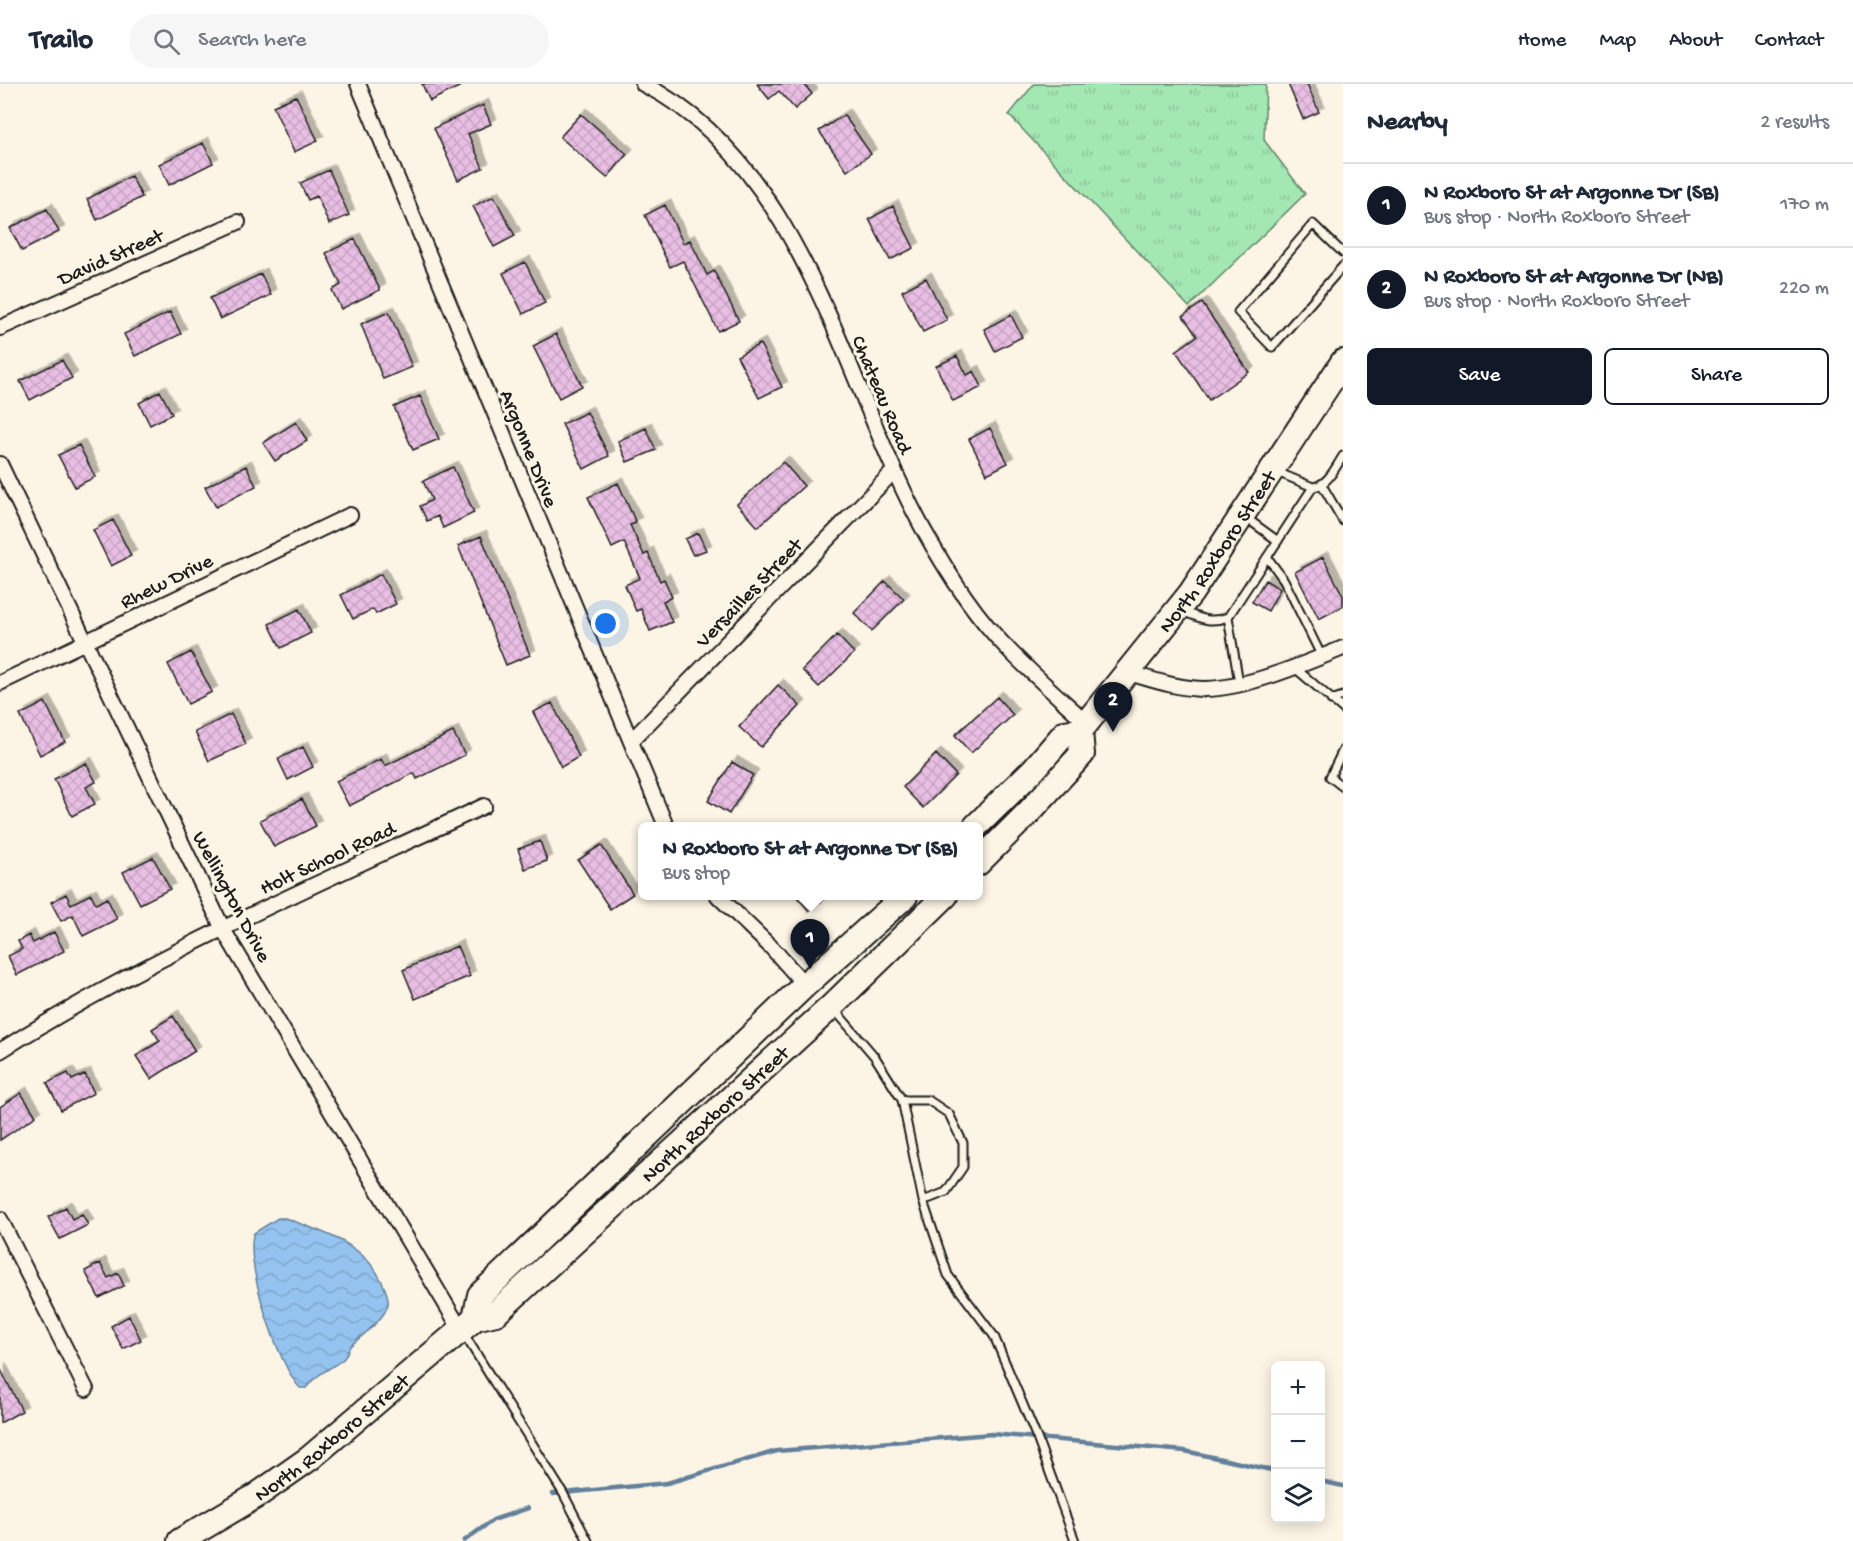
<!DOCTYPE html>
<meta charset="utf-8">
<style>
:root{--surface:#fff;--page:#f6f6f7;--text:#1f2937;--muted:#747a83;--line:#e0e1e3;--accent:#111827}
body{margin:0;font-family:"Gochi Hand",sans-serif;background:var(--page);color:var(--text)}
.controls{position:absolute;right:18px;bottom:18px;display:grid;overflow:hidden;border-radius:9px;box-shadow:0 3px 15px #0003}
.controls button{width:54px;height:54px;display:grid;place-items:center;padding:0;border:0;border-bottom:2px solid var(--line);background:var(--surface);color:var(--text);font:30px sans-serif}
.you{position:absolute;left:606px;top:540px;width:21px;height:21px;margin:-15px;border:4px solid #fff;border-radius:50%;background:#1a73e8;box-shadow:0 0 0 9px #1a73e833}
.badge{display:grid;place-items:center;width:39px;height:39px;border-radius:50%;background:var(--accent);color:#fff;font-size:20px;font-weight:700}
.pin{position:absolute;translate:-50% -50px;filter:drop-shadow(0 2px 3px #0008)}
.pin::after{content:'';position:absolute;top:32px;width:21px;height:18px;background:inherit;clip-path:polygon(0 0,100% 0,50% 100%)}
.popup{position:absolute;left:638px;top:738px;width:345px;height:78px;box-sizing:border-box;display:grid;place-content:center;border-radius:9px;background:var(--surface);filter:drop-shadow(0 2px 4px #0005);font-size:20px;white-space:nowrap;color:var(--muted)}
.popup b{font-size:22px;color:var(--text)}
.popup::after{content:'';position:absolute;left:50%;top:100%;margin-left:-12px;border:12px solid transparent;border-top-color:var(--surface)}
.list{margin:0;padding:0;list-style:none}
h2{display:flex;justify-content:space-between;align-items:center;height:78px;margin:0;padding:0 24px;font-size:26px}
h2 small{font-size:20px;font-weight:400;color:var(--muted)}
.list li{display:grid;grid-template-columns:39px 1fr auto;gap:18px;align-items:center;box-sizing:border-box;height:84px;padding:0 24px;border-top:2px solid var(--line)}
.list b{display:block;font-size:22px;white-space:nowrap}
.list p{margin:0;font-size:20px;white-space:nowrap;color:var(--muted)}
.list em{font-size:20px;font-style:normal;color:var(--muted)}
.actions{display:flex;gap:12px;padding:18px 24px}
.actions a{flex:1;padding:14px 0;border:2px solid var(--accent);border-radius:9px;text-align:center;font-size:21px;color:var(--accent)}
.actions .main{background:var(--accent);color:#fff}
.icon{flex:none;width:33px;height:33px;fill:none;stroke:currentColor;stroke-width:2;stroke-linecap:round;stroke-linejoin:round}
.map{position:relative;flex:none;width:1343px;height:1457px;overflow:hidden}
header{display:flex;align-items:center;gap:36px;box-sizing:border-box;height:84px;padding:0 30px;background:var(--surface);border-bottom:2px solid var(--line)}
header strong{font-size:28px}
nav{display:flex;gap:33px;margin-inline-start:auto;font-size:21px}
.search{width:420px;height:54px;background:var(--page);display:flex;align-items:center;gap:15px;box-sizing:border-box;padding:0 21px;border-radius:33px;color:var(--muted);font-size:22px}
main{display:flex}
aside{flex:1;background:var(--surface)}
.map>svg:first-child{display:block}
</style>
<header>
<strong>Trailo</strong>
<div class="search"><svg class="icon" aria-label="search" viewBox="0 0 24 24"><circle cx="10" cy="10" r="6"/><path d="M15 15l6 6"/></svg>Search here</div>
<nav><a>Home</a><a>Map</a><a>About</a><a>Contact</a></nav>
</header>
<main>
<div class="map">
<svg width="1343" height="1457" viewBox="0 0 1343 1457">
<defs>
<pattern id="grass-tufts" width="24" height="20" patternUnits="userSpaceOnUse" patternTransform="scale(1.5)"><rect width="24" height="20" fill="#a3e7b3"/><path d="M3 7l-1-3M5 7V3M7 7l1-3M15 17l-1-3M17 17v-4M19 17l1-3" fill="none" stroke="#8cc699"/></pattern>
<pattern id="water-waves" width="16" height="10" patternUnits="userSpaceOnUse" patternTransform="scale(1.5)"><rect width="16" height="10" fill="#94c3ef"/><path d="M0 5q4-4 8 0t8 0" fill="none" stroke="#7fa7cc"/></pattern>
<pattern id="building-cross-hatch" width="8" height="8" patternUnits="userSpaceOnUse" patternTransform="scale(1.5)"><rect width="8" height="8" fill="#e9bee3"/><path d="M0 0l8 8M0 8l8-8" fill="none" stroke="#c7a3c2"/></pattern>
<filter id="shadow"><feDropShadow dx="5.5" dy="-5.5" stdDeviation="0" flood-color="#0004"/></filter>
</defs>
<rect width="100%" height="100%" fill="#fcf5e5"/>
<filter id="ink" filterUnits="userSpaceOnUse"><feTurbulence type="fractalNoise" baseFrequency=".0167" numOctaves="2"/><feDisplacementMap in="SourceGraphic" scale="12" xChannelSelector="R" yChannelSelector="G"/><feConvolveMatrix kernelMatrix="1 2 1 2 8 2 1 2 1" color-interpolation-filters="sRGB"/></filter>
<g filter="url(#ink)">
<!-- grass -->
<path fill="url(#grass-tufts)" stroke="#608268" stroke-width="1.5" d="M 1034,0 L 1266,0 L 1264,56 L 1305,110 L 1189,223 L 1009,31 Z"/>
<!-- water -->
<path fill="url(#water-waves)" stroke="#64809b" stroke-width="1.5" d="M 278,1134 L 285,1134 C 323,1149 364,1158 382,1198 C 385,1204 389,1213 388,1220 C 386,1234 361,1253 351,1261 C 347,1265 347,1273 342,1276 C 329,1286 316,1290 306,1304 L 300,1304 C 279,1283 243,1176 254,1149 Z"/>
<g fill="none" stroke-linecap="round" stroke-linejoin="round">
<!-- stream -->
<path stroke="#64809b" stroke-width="4.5" d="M 1320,1397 L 1343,1402
M 553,1410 L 667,1399 L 777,1367 L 992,1350 L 1185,1367 L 1276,1387
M 464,1457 L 493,1436 L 528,1424"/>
</g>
<!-- building -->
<path fill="url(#building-cross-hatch)" stroke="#1c1c1c" stroke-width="1.5" filter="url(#shadow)" d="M 422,0 L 465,0 L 430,17 Z
M 757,0 L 804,0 L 812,10 L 795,25 L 779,7 L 769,15 Z
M 1288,0 L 1307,0 L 1319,28 L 1303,35 Z
M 296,12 L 318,57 L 294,68 L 273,22 Z
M 483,21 L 491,40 L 468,50 L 483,84 L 458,96 L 434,44 Z
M 581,30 L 627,70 L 607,94 L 560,53 Z
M 844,31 L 871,70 L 847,87 L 819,47 Z
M 203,59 L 213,79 L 169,101 L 159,80 Z
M 329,86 L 349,131 L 329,140 L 317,112 L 308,116 L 300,99 Z
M 131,92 L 142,113 L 97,136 L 87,115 Z
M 494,112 L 515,152 L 494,163 L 473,122 Z
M 665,121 L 683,159 L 690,156 L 707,191 L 714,187 L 739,237 L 718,247 L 683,177 L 670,183 L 645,131 Z
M 893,122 L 914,164 L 890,176 L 869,135 Z
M 47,125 L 59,148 L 22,167 L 10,144 Z
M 355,155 L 380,206 L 341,225 L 332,206 L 341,201 L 326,169 Z
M 525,178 L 545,219 L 523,230 L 503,189 Z
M 261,190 L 271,211 L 220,235 L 210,214 Z
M 926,194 L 947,236 L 923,248 L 902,207 Z
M 1202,219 L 1249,288 L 1209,316 L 1176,267 L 1197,252 L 1183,232 Z
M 170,228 L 181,250 L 135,272 L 124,250 Z
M 389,228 L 412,283 L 383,295 L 361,240 Z
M 1011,231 L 1022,253 L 995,267 L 984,245 Z
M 556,250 L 582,302 L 559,314 L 533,262 Z
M 760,260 L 782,303 L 759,314 L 737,272 Z
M 957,272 L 967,291 L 974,287 L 982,303 L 953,317 L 936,282 Z
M 62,276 L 72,294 L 30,316 L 20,297 Z
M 160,307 L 172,330 L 150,341 L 139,319 Z
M 420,312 L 439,355 L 413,366 L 394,323 Z
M 587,328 L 609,372 L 584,385 L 562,340 Z
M 296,338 L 307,357 L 275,377 L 263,359 Z
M 646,344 L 656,366 L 627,378 L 618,357 Z
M 990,344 L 1008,379 L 987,390 L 969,355 Z
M 79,361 L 95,393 L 75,403 L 58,371 Z
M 783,378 L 804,402 L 758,443 L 737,420 Z
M 246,382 L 256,402 L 216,423 L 205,403 Z
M 453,383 L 474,429 L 443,444 L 438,432 L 427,437 L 420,422 L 432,416 L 423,397 Z
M 618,399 L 636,439 L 630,441 L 644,471 L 648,469 L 660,497 L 664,495 L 672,513 L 663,517 L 672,538 L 650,547 L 641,525 L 636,527 L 625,501 L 640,494 L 624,458 L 612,464 L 588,413 Z
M 113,436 L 131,472 L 111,482 L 93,446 Z
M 698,449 L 706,466 L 693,471 L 685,455 Z
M 481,452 L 530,571 L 506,581 L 458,462 Z
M 1323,473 L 1343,512 L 1343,522 L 1319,535 L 1295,488 Z
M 381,490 L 396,520 L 376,530 L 373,525 L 353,535 L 341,511 Z
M 1265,496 L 1280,505 L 1268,527 L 1252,518 Z
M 885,497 L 904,515 L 872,547 L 854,529 Z
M 299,525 L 311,549 L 281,564 L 269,540 Z
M 837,551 L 854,569 L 819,603 L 802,586 Z
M 191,568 L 212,608 L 188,620 L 168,580 Z
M 778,601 L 800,622 L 761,663 L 739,643 Z
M 997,613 L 1013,631 L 971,669 L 955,651 Z
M 45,618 L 65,658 L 40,671 L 20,631 Z
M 552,619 L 579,673 L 561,683 L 533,628 Z
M 231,630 L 246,660 L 209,677 L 195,648 Z
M 453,648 L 465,671 L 417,695 L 414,689 L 349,722 L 336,697 L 381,675 L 385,682 Z
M 303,663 L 313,683 L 288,696 L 278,675 Z
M 936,670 L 956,691 L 923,724 L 903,703 Z
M 732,678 L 753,691 L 729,730 L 708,717 Z
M 86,679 L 96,698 L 86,703 L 95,720 L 72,732 L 54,695 Z
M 302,715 L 316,742 L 274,763 L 260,736 Z
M 540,757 L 547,777 L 525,785 L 518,765 Z
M 601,761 L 633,810 L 610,825 L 578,776 Z
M 153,773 L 170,805 L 140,820 L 123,788 Z
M 66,810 L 71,820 L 91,810 L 96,820 L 107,814 L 117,835 L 83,852 L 73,831 L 61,837 L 51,818 Z
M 796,812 L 828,812 L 809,827 Z
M 54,848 L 64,867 L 17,891 L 8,872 L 22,865 L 18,857 L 29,851 L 33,859 Z
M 457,862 L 470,892 L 415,915 L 403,886 Z
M 173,932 L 195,967 L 151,995 L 136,972 L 160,957 L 152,945 Z
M 68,989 L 72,996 L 85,990 L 94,1009 L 61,1026 L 47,999 Z
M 21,1009 L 36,1032 L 0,1056 L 0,1023 Z
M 66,1123 L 72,1135 L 82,1130 L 88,1141 L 60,1155 L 48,1133 Z
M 100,1179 L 108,1194 L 118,1189 L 124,1202 L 99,1214 L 85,1187 Z
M 129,1232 L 141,1256 L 123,1265 L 111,1242 Z
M 0,1284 L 22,1327 L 0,1339 Z"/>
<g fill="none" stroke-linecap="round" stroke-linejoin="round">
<defs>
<path id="lane" d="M 1343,169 L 1313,140 L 1238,228 L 1272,263 L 1343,182
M 1277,388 L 1313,403 C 1328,401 1335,384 1343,372
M 1322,401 L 1343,437
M 1245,433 L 1278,457
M 1267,473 L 1284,496 L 1322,573
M 1182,527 C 1199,534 1210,540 1228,533 L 1313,403
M 1228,533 L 1239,599
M 1295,584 L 1343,625
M 1331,616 L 1343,612
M 1343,666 L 1330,693 L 1343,703
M 834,925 L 875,973 L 902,1016 L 923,1117 L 948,1191 L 994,1252 L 1037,1354 L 1075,1457
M 902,1016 L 928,1016 L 949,1030 L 963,1059 L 963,1083 L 946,1108 L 923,1117
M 464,1250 L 563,1409 L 588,1457"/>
<path id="street" d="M 358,0 L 666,742
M 643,0 C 803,80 843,297 922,443 C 944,483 976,533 1008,565 C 1033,591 1061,615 1087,639
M 0,244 L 238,138
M 0,380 L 224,847 L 461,1246
M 1129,589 C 1153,596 1179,605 1206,605 C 1247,604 1304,580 1343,564
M 0,599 L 350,431
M 631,657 L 894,387
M 718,812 L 772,864 L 805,901
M 0,967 C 153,870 321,799 484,722
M 0,1135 L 86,1305"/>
<g id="highway">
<path id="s1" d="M 976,742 L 1034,685 L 1065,649 L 1080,647 L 1191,509 L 1343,278"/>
<path d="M 978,779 L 1028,729 L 1082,670 L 1080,647"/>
<path d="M 475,1234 L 480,1211 L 805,901 L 905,812"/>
<path id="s2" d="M 180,1457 L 256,1412 L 310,1374 L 475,1234 L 496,1229 L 832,922 L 945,812"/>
</g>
</defs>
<!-- lane casing -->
<use href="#lane" stroke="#1c1c1c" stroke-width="11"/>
<!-- street casing -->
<use href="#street" stroke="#1c1c1c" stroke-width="18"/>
<!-- highway casing -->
<use href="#highway" stroke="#1c1c1c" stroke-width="28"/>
<!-- lane -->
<use href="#lane" stroke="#fcf5e5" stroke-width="7"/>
<!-- street -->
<use href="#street" stroke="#fcf5e5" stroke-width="14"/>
<!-- highway -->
<use href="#highway" stroke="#fcf5e5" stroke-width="24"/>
</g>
</g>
<g text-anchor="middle" stroke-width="6" stroke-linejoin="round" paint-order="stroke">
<!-- street labels -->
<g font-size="21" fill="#1c1c1c" stroke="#fcf5e5">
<text transform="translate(110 172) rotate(-24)" y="7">David Street</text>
<text transform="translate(883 310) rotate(67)" y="7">Chateau Road</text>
<text transform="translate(530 364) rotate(68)" y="7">Argonne Drive</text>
<text dy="7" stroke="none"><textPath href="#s1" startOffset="370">North Roxboro Street</textPath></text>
<text transform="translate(166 496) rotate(-26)" y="7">Rhew Drive</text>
<text transform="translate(748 508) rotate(-46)" y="7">Versailles Street</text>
<text transform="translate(327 773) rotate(-25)" y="7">Holt School Road</text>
<text transform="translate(233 812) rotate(62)" y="7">Wellington Drive</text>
<text dy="7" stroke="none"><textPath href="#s2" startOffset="688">North Roxboro Street</textPath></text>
<text dy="7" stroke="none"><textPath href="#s2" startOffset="184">North Roxboro Street</textPath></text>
</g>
</g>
</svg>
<div class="controls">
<button>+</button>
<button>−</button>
<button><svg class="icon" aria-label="layers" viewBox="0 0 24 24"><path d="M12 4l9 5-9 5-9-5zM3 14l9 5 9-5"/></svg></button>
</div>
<div class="you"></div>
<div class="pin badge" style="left:810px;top:885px">1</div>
<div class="popup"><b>N Roxboro St at Argonne Dr (SB)</b>Bus stop</div>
<div class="pin badge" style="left:1113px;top:648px">2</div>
</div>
<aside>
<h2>Nearby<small>2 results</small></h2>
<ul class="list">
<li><span class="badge">1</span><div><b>N Roxboro St at Argonne Dr (SB)</b><p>Bus stop · North Roxboro Street</p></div><em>170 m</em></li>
<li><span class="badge">2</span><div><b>N Roxboro St at Argonne Dr (NB)</b><p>Bus stop · North Roxboro Street</p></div><em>220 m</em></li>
</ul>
<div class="actions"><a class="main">Save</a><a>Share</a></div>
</aside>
</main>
